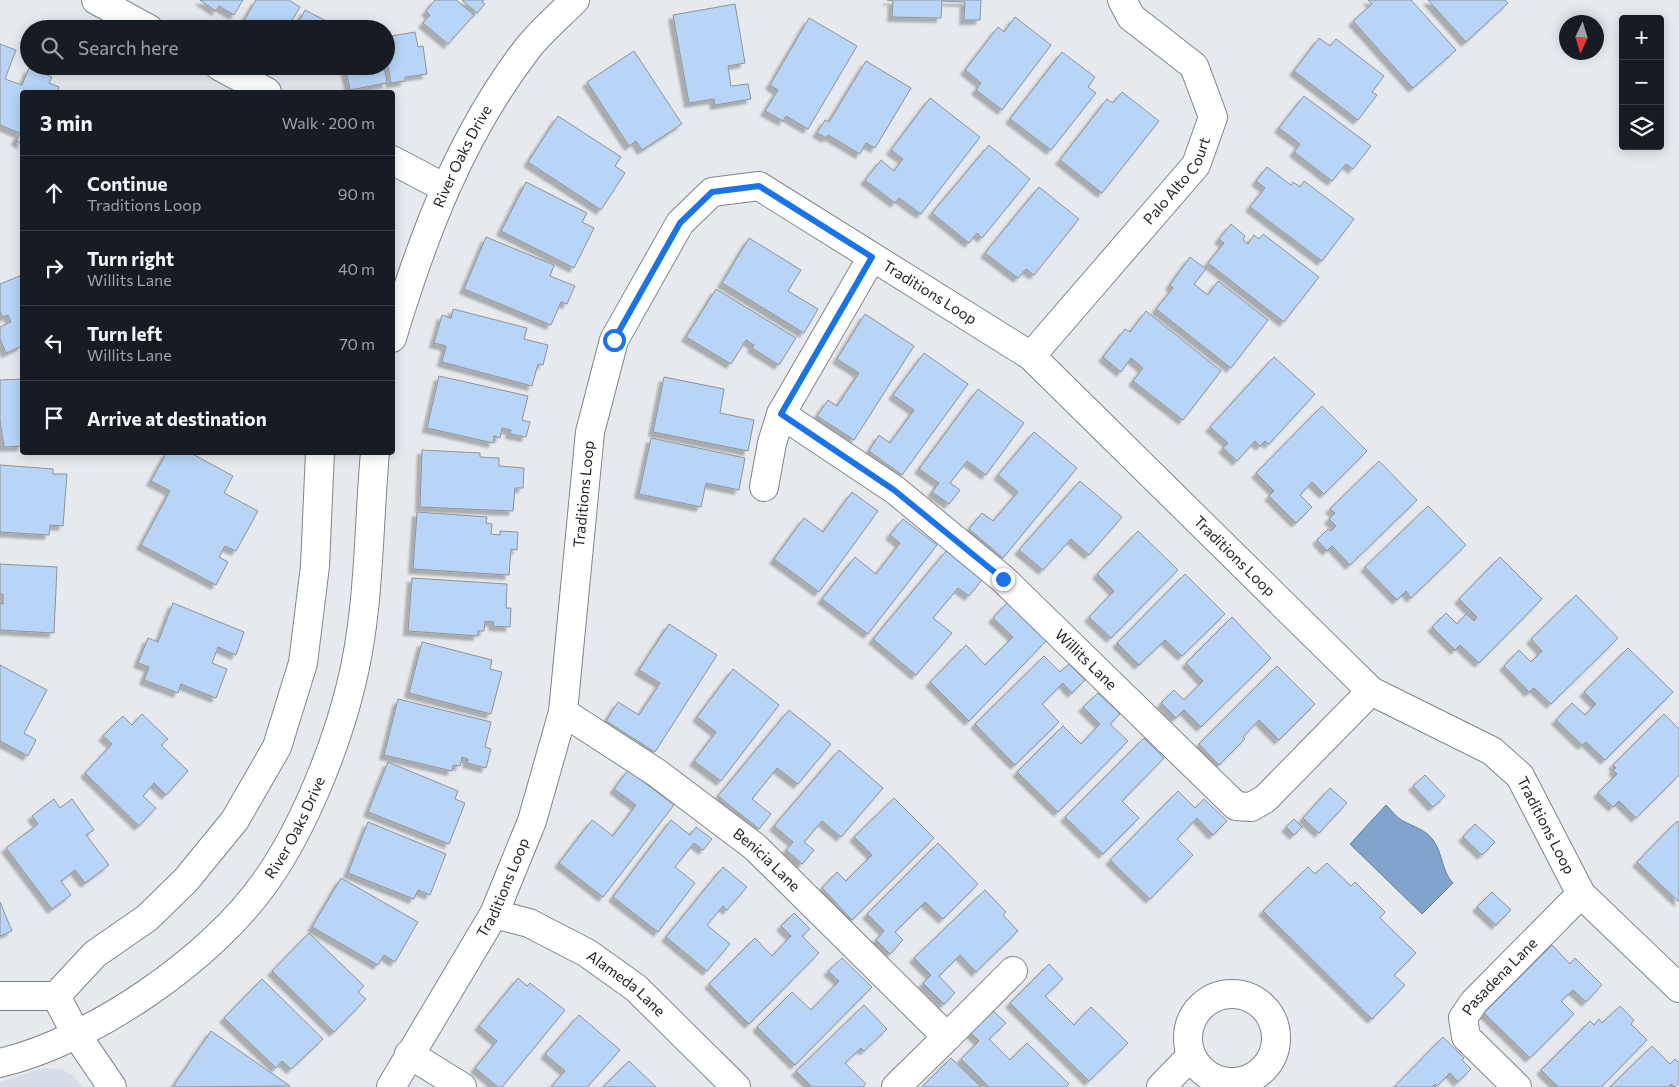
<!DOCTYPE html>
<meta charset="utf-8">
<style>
:root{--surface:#171b24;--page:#20242c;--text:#f1f3f6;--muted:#9ea1a6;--line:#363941}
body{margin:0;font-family:Commissioner,sans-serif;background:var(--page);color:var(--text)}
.controls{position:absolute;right:15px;top:15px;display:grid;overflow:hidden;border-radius:5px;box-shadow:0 2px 12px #0003}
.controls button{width:45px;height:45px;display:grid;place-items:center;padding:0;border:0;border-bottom:1px solid var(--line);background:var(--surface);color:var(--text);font:25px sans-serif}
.compass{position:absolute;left:1559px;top:15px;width:45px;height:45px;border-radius:50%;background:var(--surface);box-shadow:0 2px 12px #0003;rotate:184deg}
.stop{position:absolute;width:15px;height:15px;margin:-11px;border:4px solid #1a73e8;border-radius:50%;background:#fff}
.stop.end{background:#1a73e8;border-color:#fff;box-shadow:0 1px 5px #0008}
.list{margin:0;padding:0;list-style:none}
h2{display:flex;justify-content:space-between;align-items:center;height:65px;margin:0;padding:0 20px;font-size:21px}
h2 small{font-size:16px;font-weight:400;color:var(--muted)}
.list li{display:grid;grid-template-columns:32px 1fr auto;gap:15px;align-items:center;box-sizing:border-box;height:75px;padding:0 20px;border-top:1px solid var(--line)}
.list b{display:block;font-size:19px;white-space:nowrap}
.list p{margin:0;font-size:16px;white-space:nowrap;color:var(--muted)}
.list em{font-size:16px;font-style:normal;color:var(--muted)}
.icon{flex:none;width:28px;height:28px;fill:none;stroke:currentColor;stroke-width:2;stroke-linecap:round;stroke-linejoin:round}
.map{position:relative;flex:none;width:1679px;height:1087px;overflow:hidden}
.search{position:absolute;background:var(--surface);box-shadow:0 2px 12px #0003;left:20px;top:20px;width:375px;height:55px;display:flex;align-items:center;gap:12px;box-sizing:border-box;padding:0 18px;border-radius:28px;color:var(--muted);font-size:19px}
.panel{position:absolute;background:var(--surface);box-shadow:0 2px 12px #0003;left:20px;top:90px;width:375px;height:365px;border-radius:5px}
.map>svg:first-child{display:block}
</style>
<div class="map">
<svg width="1679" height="1087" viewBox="0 0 1679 1087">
<defs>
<filter id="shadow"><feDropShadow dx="-4.5" dy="4.5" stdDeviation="1" flood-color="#0004"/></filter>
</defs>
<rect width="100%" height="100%" fill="#e6eaee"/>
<!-- built -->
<path fill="#d5dee8" d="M 43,1068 L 61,1069 L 72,1075 L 83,1087 L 0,1087 L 0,1082 Z"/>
<!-- water -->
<path fill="#81a4cc" stroke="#657e9a" d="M 1386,805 C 1391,810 1397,818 1403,821 C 1414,827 1426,830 1433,840 C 1443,854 1442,872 1453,883 L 1422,914 L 1350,844 Z"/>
<!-- building -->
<path fill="#b8d5f7" stroke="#909397" filter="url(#shadow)" d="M 200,0 L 243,0 L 234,15 L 219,6 L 216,11 Z
M 256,0 L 289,0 L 300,7 L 287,29 L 250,29 L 242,24 Z
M 435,0 L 456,0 L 474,15 L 448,44 L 423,23 L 430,15 L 426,11 Z
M 462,0 L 484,0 L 482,2 L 485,4 L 477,13 Z
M 887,0 L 981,0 L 980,20 L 964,20 L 965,2 L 942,1 L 941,18 L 892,17 L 893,1 Z
M 1368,0 L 1411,0 L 1456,50 L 1413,88 L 1353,21 L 1372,4 Z
M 1428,0 L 1505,0 L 1508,3 L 1466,42 Z
M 735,4 L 745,63 L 728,66 L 731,86 L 748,84 L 751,99 L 715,105 L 714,99 L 689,103 L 673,15 Z
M 305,10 L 332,24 L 330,29 L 295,29 Z
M 1015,17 L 1051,45 L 1002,110 L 976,90 L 981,83 L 965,70 L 998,27 L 1004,32 Z
M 809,18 L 857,46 L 808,129 L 786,116 L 783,121 L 765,111 L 778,90 L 770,85 Z
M 415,32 L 418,47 L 423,46 L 427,74 L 405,77 L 405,81 L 391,83 L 386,55 L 386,37 Z
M 1319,38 L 1330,46 L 1336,39 L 1384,76 L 1372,92 L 1377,95 L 1358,120 L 1294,71 Z
M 0,44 L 16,50 L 5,79 L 22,85 L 29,68 L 52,77 L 49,83 L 59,87 L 57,92 L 22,92 L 22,134 L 0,125 Z
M 634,51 L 682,124 L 642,150 L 636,141 L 629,146 L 587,82 Z
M 1062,52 L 1095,77 L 1088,87 L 1096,93 L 1051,150 L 1010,119 Z
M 866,61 L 911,88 L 875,148 L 866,143 L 860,154 L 828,135 L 827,138 L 817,133 L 825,120 L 829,122 Z
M 345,66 L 384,66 L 387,83 L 350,90 Z
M 1122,92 L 1159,121 L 1102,193 L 1060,160 L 1107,99 L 1113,103 Z
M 1304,96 L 1371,146 L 1353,169 L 1346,164 L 1332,181 L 1294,152 L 1300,144 L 1279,128 Z
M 930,98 L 980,137 L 921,214 L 899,198 L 895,203 L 865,180 L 881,160 L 894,171 L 903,159 L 891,150 Z
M 558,116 L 621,157 L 615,166 L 625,173 L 601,210 L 528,162 Z
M 19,134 L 22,135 L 22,144 L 16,141 Z
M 989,145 L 1030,179 L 982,238 L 977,233 L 969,243 L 932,213 Z
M 1267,167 L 1291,185 L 1293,182 L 1300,187 L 1304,181 L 1354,219 L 1322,261 L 1250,207 L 1265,188 L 1256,181 Z
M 526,182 L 587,213 L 582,222 L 594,228 L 574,268 L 501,231 Z
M 1039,187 L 1079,219 L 1034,275 L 1026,269 L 1018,278 L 985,253 Z
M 1231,224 L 1245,236 L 1243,240 L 1248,244 L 1254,235 L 1259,239 L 1263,234 L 1319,277 L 1284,322 L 1208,263 L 1224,243 L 1219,239 Z
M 486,237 L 554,265 L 550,276 L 575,286 L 567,304 L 561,302 L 551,325 L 464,289 Z
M 749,238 L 801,270 L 788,291 L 818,309 L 804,333 L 722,283 Z
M 1190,257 L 1206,269 L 1194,284 L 1208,295 L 1218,281 L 1268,320 L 1231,368 L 1156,309 L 1173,288 L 1170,285 Z
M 22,275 L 22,346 L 6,353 L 0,339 L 0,327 L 11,322 L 8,315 L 3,317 L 0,312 L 0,284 Z
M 716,289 L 796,338 L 779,365 L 752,348 L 754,345 L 746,340 L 731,364 L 686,337 Z
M 453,309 L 527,328 L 524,339 L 548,345 L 543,365 L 538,364 L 532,386 L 442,362 L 446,346 L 434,343 L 442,315 L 451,318 Z
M 1146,311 L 1221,371 L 1183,420 L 1133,381 L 1143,368 L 1131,358 L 1121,372 L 1103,357 L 1125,329 L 1130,332 Z
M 865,314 L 914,346 L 854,440 L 817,416 L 828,400 L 837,406 L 859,373 L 837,359 Z
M 924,353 L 968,384 L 902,475 L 869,451 L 879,435 L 890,443 L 914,410 L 893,395 Z
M 1274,357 L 1315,394 L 1269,444 L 1265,441 L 1260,446 L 1255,441 L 1237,461 L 1223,448 L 1228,443 L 1210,427 Z
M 439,376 L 528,396 L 522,420 L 530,422 L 526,437 L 510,434 L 511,430 L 502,428 L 500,438 L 494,436 L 493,443 L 427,428 Z
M 664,377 L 724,389 L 720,413 L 754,420 L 748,451 L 653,432 Z
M 22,379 L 22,446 L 4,447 L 0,421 L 0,380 Z
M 978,389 L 1024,423 L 986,475 L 967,461 L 950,483 L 960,490 L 949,504 L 932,492 L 939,483 L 919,469 Z
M 1322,406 L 1367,451 L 1324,494 L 1312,482 L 1300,495 L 1312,507 L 1296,523 L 1269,496 L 1274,491 L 1256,473 Z
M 1034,432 L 1077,468 L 1003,558 L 969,529 L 982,513 L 993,521 L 1018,492 L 998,475 Z
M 651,438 L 745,458 L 739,490 L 706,483 L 701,507 L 639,494 Z
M 422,450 L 480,453 L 480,457 L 499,458 L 499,466 L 524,468 L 523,488 L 515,488 L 513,511 L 420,507 Z
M 167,452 L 189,452 L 233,476 L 224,493 L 258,511 L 236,551 L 225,546 L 219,557 L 228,562 L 216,585 L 141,545 L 170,491 L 151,481 Z
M 1379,461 L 1417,500 L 1350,565 L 1332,546 L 1327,551 L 1317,540 L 1328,529 L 1331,531 L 1336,526 L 1329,519 L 1335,513 L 1330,509 Z
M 0,465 L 53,469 L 53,474 L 67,474 L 63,526 L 50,525 L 49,535 L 0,532 Z
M 1080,481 L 1122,517 L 1089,555 L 1071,539 L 1043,570 L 1019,550 Z
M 852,492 L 878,511 L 819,592 L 774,559 L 804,518 L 823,532 Z
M 1428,506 L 1466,545 L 1411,598 L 1406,591 L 1397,600 L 1365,567 Z
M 417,512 L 487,517 L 486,523 L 492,524 L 491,534 L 500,535 L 500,531 L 518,532 L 517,550 L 511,549 L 509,575 L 413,569 Z
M 903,519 L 937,545 L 868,634 L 822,599 L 855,557 L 876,574 L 900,543 L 890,535 Z
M 1138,531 L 1178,570 L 1111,638 L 1089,617 L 1114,591 L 1097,574 Z
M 947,550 L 982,580 L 969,596 L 958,588 L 933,618 L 952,633 L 916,675 L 873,639 Z
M 1500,557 L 1542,599 L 1479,663 L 1460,645 L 1455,650 L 1432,627 L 1446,613 L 1457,624 L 1466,614 L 1474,621 L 1477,617 L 1459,599 Z
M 0,564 L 57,567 L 54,633 L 0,630 L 0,603 L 3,604 L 3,594 L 0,594 Z
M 1185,574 L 1225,614 L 1182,656 L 1165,640 L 1139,665 L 1117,643 Z
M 412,578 L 507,584 L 506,608 L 511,608 L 510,627 L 493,626 L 494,622 L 485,621 L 484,631 L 478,631 L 478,636 L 408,631 Z
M 1576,595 L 1618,638 L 1551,704 L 1534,688 L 1529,692 L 1504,666 L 1519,650 L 1531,662 L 1542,651 L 1531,639 Z
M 173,603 L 244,632 L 236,655 L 218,647 L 212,663 L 227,669 L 216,698 L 181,684 L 178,693 L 144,680 L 149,667 L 138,663 L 148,638 L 158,642 Z
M 1007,603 L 1046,641 L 969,721 L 930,682 L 966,645 L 985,665 L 1013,637 L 993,618 Z
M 1232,617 L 1271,658 L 1201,727 L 1184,710 L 1176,718 L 1161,703 L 1174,690 L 1184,700 L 1203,681 L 1186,663 Z
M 669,624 L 717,655 L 655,752 L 606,721 L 618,702 L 639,715 L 660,683 L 639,670 Z
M 422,642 L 492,660 L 490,669 L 502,672 L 491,714 L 409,693 Z
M 1628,648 L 1673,692 L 1605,760 L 1586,742 L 1582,745 L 1556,720 L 1572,703 L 1585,715 L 1596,704 L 1584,692 Z
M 1044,656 L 1060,672 L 1069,664 L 1085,680 L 1072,693 L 1063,683 L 1042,704 L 1059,722 L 1015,765 L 975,724 Z
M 0,665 L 47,690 L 24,733 L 36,740 L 28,756 L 0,741 Z
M 1277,666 L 1315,704 L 1279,740 L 1259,720 L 1243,737 L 1245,739 L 1219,765 L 1199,744 Z
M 733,669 L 779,705 L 721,781 L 694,761 L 716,732 L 697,717 Z
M 1098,693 L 1120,714 L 1110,724 L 1128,741 L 1058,812 L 1017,772 L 1063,726 L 1081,744 L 1100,724 L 1083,707 Z
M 398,699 L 491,722 L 485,747 L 491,749 L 486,768 L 467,763 L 468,759 L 462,757 L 460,766 L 453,765 L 452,771 L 384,755 Z
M 789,710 L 831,744 L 798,784 L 777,768 L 752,799 L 771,814 L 759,829 L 718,796 Z
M 142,714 L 168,739 L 161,745 L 188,771 L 166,795 L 154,783 L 143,796 L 156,808 L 139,826 L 85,773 L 112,744 L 103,736 L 123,716 L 132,725 Z
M 1664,714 L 1679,729 L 1679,775 L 1636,818 L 1619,801 L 1613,807 L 1598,793 L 1617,774 L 1613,770 L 1616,768 L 1613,765 Z
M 1144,738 L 1164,758 L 1122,801 L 1139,818 L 1103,854 L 1065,817 Z
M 839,750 L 883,788 L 841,837 L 822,821 L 804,842 L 814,850 L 802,864 L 786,850 L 793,842 L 774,826 Z
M 388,762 L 458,791 L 455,799 L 465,803 L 449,844 L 368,812 Z
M 628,770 L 674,805 L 603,897 L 559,863 L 592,820 L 613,836 L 636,805 L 614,789 Z
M 1425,775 L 1445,796 L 1433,807 L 1413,786 Z
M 1330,788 L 1347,803 L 1319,833 L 1303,818 Z
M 1178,791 L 1195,808 L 1204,799 L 1227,821 L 1213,835 L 1197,818 L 1177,839 L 1193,855 L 1150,899 L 1110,860 Z
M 894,798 L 934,838 L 852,920 L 822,888 L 837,872 L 846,881 L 872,855 L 854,837 Z
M 54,799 L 60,808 L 72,799 L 94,830 L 86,835 L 109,865 L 85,883 L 75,870 L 61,881 L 71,895 L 52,909 L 6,848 L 38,824 L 32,816 Z
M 1294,819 L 1302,827 L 1294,835 L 1286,827 Z
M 671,820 L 690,835 L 696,827 L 712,839 L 703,850 L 694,843 L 675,867 L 695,883 L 658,932 L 613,897 Z
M 1677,821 L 1679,824 L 1679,902 L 1637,862 Z
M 368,822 L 446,854 L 430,895 L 418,890 L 414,899 L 348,873 Z
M 1475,824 L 1495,842 L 1482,855 L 1463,837 Z
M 938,843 L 978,884 L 943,919 L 925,902 L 895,932 L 903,940 L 890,954 L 876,940 L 884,931 L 867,914 Z
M 1327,863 L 1351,886 L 1355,882 L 1385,912 L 1380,918 L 1416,953 L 1394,975 L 1405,985 L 1372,1019 L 1263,911 L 1308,867 L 1315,874 Z
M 723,867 L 747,887 L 727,910 L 723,906 L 707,925 L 730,944 L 707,971 L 666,937 Z
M 341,878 L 418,922 L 395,962 L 384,955 L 378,965 L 312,927 Z
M 985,890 L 1006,912 L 1003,915 L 1018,931 L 976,972 L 960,955 L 939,976 L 955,993 L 944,1004 L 923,983 L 931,975 L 914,958 Z
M 1492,892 L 1511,910 L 1496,925 L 1477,907 Z
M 0,902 L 12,931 L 0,936 Z
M 794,913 L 810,929 L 802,936 L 819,953 L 749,1024 L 709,984 L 755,938 L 772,956 L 791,936 L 781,926 Z
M 309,933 L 364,986 L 358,992 L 366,999 L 334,1032 L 272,971 Z
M 1552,945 L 1570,964 L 1575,958 L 1602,985 L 1586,1002 L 1573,990 L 1561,1001 L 1574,1014 L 1530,1058 L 1484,1013 Z
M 842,958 L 872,987 L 795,1065 L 757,1027 L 792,992 L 811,1010 L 839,981 L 828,971 Z
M 1049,964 L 1063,979 L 1045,996 L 1074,1025 L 1091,1007 L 1128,1043 L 1089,1081 L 1010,1003 Z
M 518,978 L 527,986 L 530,983 L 565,1010 L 502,1087 L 498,1087 L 475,1068 L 497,1041 L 479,1026 Z
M 262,979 L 323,1039 L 291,1069 L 282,1061 L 276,1068 L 224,1018 Z
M 864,1005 L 887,1029 L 864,1051 L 861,1048 L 845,1063 L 866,1084 L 863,1087 L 812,1087 L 796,1071 Z
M 1620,1006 L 1634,1020 L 1631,1024 L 1647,1040 L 1601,1087 L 1558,1087 L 1541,1070 L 1590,1021 L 1594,1025 L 1599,1019 L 1602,1023 Z
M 992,1010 L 1006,1023 L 989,1039 L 1010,1060 L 1027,1043 L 1069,1084 L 1066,1087 L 989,1087 L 961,1059 L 979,1041 L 970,1032 Z
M 579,1015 L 620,1050 L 587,1087 L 551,1087 L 565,1071 L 545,1054 Z
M 211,1031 L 290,1086 L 177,1087 L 174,1085 Z
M 1443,1037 L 1464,1058 L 1462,1060 L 1471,1069 L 1458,1082 L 1450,1073 L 1437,1086 L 1435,1084 L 1432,1087 L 1394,1087 Z
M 1652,1046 L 1670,1064 L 1675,1059 L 1679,1063 L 1679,1083 L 1675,1087 L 1671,1084 L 1668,1087 L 1610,1087 Z
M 951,1058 L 981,1087 L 922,1087 Z
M 629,1061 L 656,1087 L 603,1087 Z"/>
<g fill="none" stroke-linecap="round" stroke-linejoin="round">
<defs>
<g id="minor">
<path d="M 96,0 L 149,29"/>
<path d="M 219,66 L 267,92"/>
<path d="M 392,160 L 445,188"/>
<path id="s1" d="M 872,257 L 781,414 L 895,490 L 1003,579 L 1236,806 L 1251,807 L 1265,799 L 1371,691"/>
<path id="s2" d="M 392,338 C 423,235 461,135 527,49 C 540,32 559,16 575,0"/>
<path id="s3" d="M 1031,356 L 1196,165 L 1213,117 L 1194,66 L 1131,17 L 1122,0"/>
<path d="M 764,487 L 772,443 L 781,414"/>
<path id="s4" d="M 563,712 L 657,773 L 755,847 L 947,1037 L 896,1087"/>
<path id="s5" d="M 494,914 L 529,923 L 587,953 L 636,988 L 736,1087"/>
<circle cx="1232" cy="1038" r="44"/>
<path d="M 0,996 L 56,996 L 95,954 L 147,918 L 186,880 L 235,820 L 277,747 L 303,663 L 315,566 L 320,452"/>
<path d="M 56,996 L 76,1034 L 112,1087"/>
<path d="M 947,1037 L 1013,971"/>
<path d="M 409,1054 L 462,1087"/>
<path id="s6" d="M 0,1063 C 92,1041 212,959 266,881 C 303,829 336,747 351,685 C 370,609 368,530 375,452"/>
<path id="s7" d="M 391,1087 L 494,914 L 532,821 L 563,712 L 590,432 L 614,340 L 680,223 L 712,192 L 759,186 L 1031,356 L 1371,691 L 1492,751 L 1520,776 L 1581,894 L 1679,988"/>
<path d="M 1161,1087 L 1191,1056"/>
<path id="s8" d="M 1517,1087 L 1466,1037 L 1463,1018 L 1474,1002 L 1581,894"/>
</g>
</defs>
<!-- minor casing -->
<use href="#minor" stroke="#828589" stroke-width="30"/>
<!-- minor -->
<use href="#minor" stroke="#fff" stroke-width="28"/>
</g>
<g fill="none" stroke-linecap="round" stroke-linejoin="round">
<!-- route -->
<path stroke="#1a73e8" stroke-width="6" d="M 614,340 L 680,223 L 712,192 L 759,186 L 872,257 L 781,414 L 894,490 L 1003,579"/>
</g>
<g text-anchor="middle" stroke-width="4" stroke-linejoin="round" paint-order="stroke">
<!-- street labels -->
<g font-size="15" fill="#232526" stroke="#e6eaee">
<text dy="5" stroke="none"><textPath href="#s2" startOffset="195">River Oaks Drive</textPath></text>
<text dy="5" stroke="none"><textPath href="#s3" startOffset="229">Palo Alto Court</textPath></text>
<text dy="5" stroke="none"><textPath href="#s7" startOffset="1219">Traditions Loop</textPath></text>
<text dy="5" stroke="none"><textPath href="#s7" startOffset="634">Traditions Loop</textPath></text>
<text dy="5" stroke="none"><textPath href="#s7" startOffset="1624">Traditions Loop</textPath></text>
<text dy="5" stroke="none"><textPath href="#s1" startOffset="574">Willits Lane</textPath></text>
<text dy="5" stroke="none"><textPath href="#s7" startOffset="2044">Traditions Loop</textPath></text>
<text dy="5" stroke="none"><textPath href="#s6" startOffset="389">River Oaks Drive</textPath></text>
<text dy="5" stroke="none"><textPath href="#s4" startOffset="252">Benicia Lane</textPath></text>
<text dy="5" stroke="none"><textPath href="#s7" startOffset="229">Traditions Loop</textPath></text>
<text dy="5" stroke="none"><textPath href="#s8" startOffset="146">Pasadena Lane</textPath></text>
<text dy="5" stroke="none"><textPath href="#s5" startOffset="151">Alameda Lane</textPath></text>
</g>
</g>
</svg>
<div class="controls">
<button>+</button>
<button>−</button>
<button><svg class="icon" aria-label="layers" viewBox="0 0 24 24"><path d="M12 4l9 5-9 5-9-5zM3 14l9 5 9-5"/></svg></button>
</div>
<svg class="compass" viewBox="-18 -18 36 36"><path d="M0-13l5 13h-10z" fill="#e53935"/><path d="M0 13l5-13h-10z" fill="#9ea1a6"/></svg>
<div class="stop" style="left:614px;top:340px"></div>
<div class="stop end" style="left:1003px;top:579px"></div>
<div class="search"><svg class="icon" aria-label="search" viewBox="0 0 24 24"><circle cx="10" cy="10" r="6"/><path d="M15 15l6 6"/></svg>Search here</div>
<section class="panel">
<h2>3 min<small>Walk · 200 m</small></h2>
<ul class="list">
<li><svg class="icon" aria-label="ahead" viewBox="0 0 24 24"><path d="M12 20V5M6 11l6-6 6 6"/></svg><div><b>Continue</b><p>Traditions Loop</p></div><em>90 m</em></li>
<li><svg class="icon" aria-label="right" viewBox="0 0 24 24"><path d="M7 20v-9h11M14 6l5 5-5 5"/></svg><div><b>Turn right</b><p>Willits Lane</p></div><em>40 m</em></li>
<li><svg class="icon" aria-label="left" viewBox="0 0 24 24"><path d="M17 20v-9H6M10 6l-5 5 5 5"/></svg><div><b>Turn left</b><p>Willits Lane</p></div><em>70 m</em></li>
<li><svg class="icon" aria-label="arrive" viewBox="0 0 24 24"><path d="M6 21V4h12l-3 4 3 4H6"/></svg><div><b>Arrive at destination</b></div></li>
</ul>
</section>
</div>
